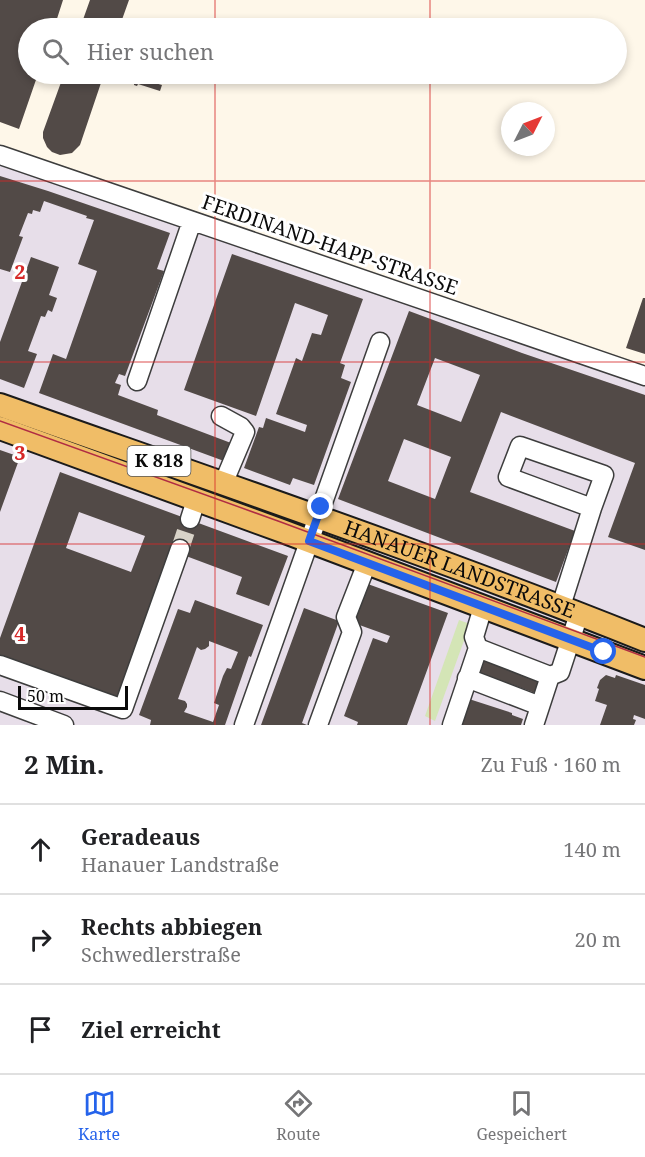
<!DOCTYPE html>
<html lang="de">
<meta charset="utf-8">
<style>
:root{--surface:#fff;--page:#f2f2f2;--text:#202124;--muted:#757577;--line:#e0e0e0;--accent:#2563eb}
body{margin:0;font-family:"Noto Serif",serif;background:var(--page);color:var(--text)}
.compass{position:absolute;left:501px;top:102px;width:54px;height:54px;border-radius:50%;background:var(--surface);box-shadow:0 3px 9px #0003;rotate:48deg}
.scale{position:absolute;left:18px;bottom:15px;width:110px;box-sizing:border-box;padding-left:6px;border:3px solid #0a0a0a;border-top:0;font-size:16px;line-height:21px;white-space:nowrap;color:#0a0a0a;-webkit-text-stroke:4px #fff;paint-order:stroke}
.stop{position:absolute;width:18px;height:18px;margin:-14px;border:4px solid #2563eb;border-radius:50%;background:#fff}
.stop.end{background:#2563eb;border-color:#fff;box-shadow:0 2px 6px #0008}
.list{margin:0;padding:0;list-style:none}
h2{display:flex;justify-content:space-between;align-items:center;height:78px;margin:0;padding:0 24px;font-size:26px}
h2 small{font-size:20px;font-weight:400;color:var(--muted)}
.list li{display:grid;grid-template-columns:39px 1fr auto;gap:18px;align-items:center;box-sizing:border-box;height:90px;padding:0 24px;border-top:2px solid var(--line)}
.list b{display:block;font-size:22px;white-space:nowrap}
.list p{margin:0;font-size:20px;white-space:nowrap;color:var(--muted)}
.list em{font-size:20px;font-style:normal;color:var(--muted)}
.icon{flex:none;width:33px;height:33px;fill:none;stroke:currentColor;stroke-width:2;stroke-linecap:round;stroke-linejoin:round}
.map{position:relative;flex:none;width:645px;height:725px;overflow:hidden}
.search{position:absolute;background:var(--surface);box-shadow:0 3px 9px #0003;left:18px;right:18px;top:18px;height:66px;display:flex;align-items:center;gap:15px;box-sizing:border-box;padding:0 21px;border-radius:33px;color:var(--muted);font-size:22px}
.sheet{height:348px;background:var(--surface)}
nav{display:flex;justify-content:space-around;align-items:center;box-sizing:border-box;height:84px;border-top:2px solid var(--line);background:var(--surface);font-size:16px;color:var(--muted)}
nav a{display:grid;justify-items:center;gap:3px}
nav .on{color:var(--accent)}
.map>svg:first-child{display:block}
</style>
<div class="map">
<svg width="645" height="725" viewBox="0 0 645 725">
<rect width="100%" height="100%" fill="#fef7e9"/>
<!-- industrial -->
<path fill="#e7dee9" d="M 0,152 L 645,367 L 645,725 L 0,725 Z"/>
<!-- green -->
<path fill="#d4e5b6" d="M 459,620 L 470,624 L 435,721 L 425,716 Z"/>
<!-- building -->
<path fill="#524a47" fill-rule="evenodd" d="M 0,0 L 63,0 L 54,28 L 28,28 L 28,74 L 38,74 L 19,129 L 0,122 Z
M 90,0 L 129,0 L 119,28 L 80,28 Z
M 64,74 L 104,74 L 80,145 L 72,153 L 60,155 L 52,152 L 47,147 L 43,138 L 43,132 Z
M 123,74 L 159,74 L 155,83 L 162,85 L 160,91 L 138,84 L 137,86 L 134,85 L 134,83 L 121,78 Z
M 0,176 L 48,191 L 170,233 L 157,269 L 164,271 L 125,376 L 119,374 L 115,383 L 121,385 L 118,395 L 158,410 L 157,415 L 231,443 L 224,461 L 39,393 L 53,354 L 66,359 L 97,271 L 78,264 L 94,220 L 86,218 L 87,216 L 44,201 L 40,212 L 33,210 L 32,214 L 28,213 L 19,236 L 23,237 L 10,272 L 0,269 Z
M 232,254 L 363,299 L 340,363 L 345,365 L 341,378 L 351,382 L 314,485 L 293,478 L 290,485 L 244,468 L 259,427 L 263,428 L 266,418 L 305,432 L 307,425 L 276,414 L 296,358 L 302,361 L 312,333 L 321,335 L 328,315 L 295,303 L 256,416 L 184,390 Z
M 31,257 L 59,267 L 49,295 L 57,298 L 52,312 L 48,310 L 45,317 L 41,316 L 28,351 L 37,354 L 24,388 L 0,379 L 0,342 Z
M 643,298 L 645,298 L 645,354 L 626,348 Z
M 409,311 L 522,353 L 645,395 L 645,550 L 608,537 L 635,463 L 501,412 L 470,492 L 575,531 L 556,582 L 338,499 ZM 435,358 L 480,375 L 461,422 L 417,405 ZM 404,439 L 451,457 L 435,499 L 388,481 Z
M 0,450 L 20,457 L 0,512 Z
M 60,472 L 288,556 L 269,606 L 236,594 L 242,577 L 186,556 L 119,699 L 0,660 L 0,638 ZM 79,512 L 145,536 L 131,572 L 66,548 Z
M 365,583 L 448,613 L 407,725 L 357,725 L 358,722 L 344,716 L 373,638 L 387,643 L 390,636 L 351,622 Z
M 195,600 L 263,625 L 251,657 L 249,656 L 225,725 L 150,725 L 151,720 L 139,715 L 178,609 L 190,613 ZM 209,641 L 238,652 L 231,669 L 227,668 L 223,676 L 214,703 L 219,705 L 213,722 L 184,712 L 187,707 L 187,704 L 185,701 L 178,699 L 197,647 L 201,650 L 205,649 L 209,646 Z
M 304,608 L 339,621 L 302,723 L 307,725 L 261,725 Z
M 483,656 L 541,678 L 535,693 L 477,672 Z
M 606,675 L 615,678 L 616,675 L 645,685 L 645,719 L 634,715 L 633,719 L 636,720 L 634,725 L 600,725 L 607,705 L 595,701 L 599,689 L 597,688 L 600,680 Z
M 469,699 L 512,713 L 512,715 L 523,719 L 521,725 L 460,725 Z"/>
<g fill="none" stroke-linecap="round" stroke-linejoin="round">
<!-- minor-tunnel -->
<path stroke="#d9d3c8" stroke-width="18" stroke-dasharray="18 9" stroke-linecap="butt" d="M 180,549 L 190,519"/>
<defs>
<path id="minor" d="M 0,155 L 645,376
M 137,381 L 192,221
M 221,416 L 241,427 L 245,432 L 223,484
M 190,519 L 196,500
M 561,606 L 592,508 L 508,477 L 520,446 L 604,475 L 592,508
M 483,607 L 474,637 L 478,648 L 550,676 L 560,672 L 579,614
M 0,665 L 123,709 L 180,549
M 467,678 L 540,706
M 0,701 L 64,725
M 244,725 L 380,342
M 318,725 L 352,632 L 346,617 L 367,563
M 452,725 L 478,648
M 534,725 L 550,676"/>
<g id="major">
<path id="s1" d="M 0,405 C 215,481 433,555 645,640"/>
<path d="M 0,428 L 285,532 L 645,668"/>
</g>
</defs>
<!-- minor casing -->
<use href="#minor" stroke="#3d3d3d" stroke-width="21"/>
<!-- major casing -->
<use href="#major" stroke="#1b1b1b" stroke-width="26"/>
<!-- minor -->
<use href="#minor" stroke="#fff" stroke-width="18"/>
<!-- major -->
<use href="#major" stroke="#f0bd67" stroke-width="22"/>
<!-- tram -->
<path stroke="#b02c43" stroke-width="1.5" d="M 0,421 L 278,521 L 645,657"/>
</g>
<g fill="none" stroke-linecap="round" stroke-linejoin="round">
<!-- route -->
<path stroke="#2563eb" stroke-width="8" d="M 321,507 L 309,541 L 604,652"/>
</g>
<!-- grid -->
<path fill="none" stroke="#d62828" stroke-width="1.5" stroke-opacity="0.55" d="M 215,0 L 215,28M 430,0 L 430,28M 215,74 L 215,725M 430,74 L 430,725M 0,181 L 645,181M 0,362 L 645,362M 0,544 L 645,544"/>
<g text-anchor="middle" stroke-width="6" stroke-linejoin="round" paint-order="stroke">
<!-- shield labels -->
<rect fill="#fff" stroke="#545454" stroke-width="1.5" x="127.5" y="446" width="63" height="30" rx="4.5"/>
<g font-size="18" font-weight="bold" fill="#0a0a0a">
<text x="159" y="467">K 818</text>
</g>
<!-- street labels -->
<g font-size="20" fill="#0a0a0a" stroke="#fff">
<text transform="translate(330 245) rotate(19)" y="7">FERDINAND-HAPP-STRASSE</text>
<text dy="7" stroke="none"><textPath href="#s1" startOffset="488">HANAUER LANDSTRASSE</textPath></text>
</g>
</g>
<g font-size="20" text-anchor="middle" font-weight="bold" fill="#d62828" stroke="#fff" stroke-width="6" stroke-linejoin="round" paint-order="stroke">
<text x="20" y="279">2</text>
<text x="20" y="460">3</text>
<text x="20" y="641">4</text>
</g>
</svg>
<svg class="compass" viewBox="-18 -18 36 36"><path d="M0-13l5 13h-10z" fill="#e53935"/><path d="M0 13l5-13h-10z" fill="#757577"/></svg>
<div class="scale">50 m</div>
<div class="stop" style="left:604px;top:652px"></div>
<div class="stop end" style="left:321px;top:507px"></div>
<div class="search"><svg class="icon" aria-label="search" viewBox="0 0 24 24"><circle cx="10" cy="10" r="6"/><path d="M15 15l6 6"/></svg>Hier suchen</div>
</div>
<section class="sheet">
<h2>2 Min.<small>Zu Fuß · 160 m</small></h2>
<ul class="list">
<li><svg class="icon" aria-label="ahead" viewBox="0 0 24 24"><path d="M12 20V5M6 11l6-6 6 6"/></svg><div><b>Geradeaus</b><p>Hanauer Landstraße</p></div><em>140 m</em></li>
<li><svg class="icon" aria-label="right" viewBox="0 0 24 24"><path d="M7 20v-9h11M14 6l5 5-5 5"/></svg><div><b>Rechts abbiegen</b><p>Schwedlerstraße</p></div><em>20 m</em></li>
<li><svg class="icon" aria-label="arrive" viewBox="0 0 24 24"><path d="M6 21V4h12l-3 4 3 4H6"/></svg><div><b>Ziel erreicht</b></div></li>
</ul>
</section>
<nav>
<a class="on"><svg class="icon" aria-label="map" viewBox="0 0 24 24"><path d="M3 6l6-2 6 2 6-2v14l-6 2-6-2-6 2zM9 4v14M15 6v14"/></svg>Karte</a>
<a><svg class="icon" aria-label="directions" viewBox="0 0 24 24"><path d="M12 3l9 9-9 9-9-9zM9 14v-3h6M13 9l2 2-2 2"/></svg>Route</a>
<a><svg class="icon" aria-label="saved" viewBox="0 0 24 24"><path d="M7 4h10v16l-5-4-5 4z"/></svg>Gespeichert</a>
</nav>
